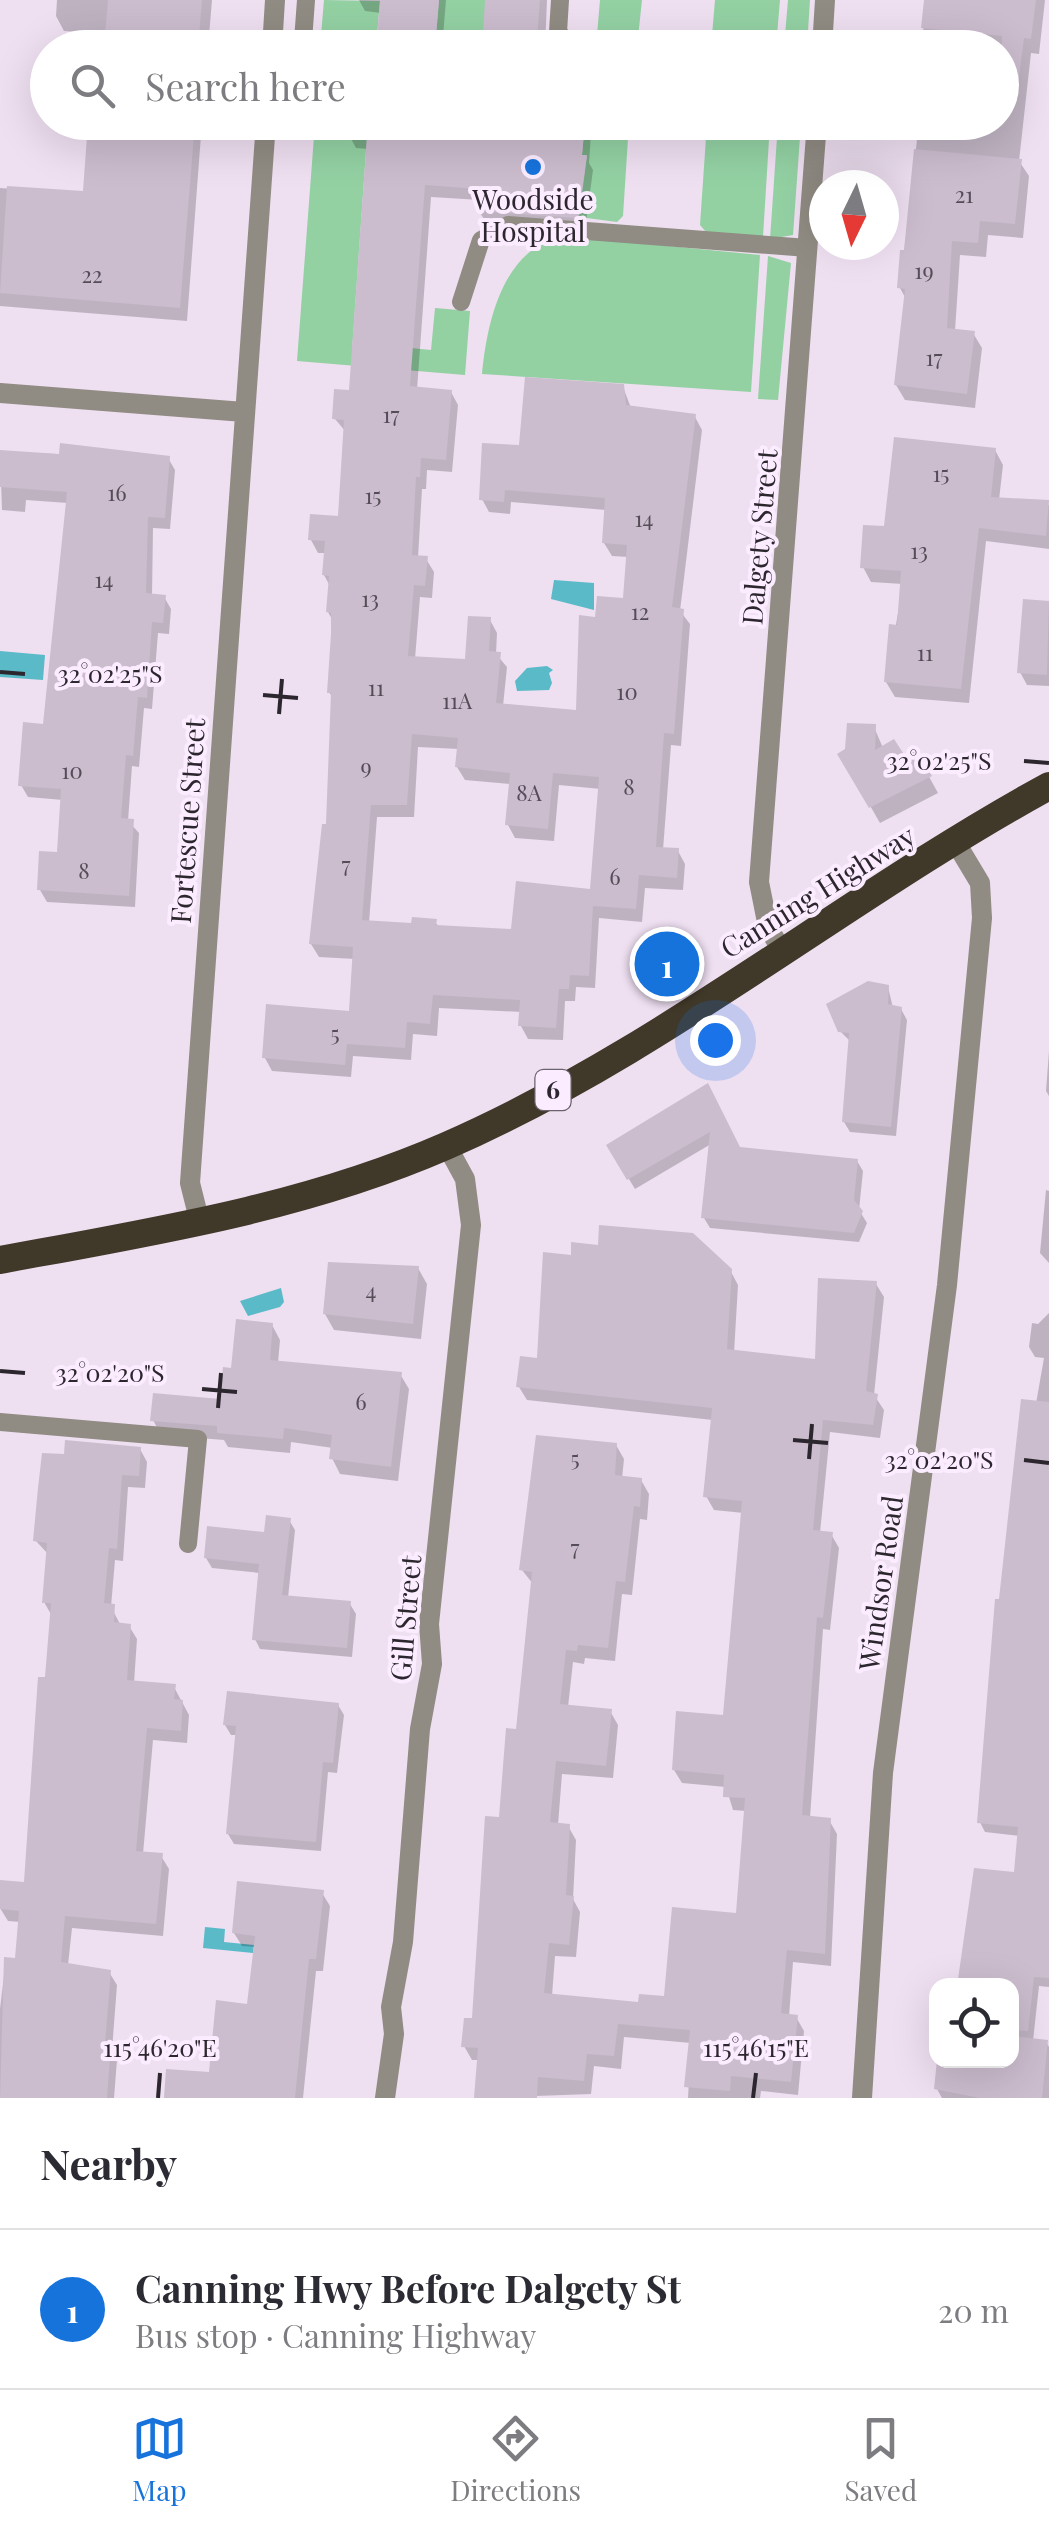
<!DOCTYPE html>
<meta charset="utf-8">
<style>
:root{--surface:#fff;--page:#f7f7f7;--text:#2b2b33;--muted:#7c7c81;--line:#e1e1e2;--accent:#1773dc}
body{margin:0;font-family:"Playfair Display",serif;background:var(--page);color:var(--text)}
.controls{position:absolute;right:30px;bottom:30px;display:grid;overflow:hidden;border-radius:20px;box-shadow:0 10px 40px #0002}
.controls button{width:90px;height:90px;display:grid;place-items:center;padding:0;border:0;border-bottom:2px solid var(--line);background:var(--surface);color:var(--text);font:50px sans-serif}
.compass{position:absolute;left:809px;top:170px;width:90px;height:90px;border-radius:50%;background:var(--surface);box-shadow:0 10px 40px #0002;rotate:185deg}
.you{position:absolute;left:715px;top:1040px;width:35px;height:35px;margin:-25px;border:8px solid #fff;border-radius:50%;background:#1a73e8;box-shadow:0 0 0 15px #1a73e833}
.badge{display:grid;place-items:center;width:65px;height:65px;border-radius:50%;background:var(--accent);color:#fff;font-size:32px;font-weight:700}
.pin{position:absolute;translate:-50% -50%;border:5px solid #fff;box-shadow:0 2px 10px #0006}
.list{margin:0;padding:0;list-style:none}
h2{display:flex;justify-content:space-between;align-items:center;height:130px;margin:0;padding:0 40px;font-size:42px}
h2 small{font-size:32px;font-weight:400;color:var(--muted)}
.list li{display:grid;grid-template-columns:65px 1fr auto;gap:30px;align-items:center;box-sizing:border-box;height:160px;padding:0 40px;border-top:2px solid var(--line)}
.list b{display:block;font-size:38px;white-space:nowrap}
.list p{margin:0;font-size:32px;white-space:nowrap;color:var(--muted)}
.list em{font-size:32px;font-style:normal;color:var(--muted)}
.icon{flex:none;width:55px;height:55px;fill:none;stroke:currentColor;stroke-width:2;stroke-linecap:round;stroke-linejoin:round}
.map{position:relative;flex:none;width:1049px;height:2098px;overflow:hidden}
.search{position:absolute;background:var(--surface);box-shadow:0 10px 40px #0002;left:30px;right:30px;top:30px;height:110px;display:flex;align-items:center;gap:25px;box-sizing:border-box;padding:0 35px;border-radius:55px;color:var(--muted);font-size:38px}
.sheet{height:290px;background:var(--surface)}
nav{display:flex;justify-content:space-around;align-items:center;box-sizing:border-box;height:140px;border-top:2px solid var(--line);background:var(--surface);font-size:28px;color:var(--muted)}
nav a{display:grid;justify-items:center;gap:5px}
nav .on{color:var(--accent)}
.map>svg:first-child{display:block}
</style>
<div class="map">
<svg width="1049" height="2098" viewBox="0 0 1049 2098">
<rect width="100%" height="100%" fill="#eedff1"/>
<!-- green -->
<path fill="#93d1a3" d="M 324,0 L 380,1 L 376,47 L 320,47 Z
M 439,0 L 485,0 L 487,47 L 435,48 Z
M 600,0 L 642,0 L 637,47 L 596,47 Z
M 715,0 L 780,0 L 776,47 L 711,47 Z
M 788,0 L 810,0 L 807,47 L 784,47 Z
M 315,123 L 347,123 L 347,135 L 367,137 L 352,351 L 410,356 L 411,348 L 431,350 L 435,308 L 470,311 L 465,375 L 297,361 Z
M 585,123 L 629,123 L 623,216 L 617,222 L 579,217 L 587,156 L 582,155 Z
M 707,123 L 770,123 L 763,237 L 706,232 L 700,225 Z
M 778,123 L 801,123 L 793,235 L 770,239 Z
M 567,236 L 760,255 L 751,392 L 482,374 C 487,321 504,244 567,236 Z
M 768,256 L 791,263 L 778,400 L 758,399 Z"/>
<!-- water -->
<path fill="#5bbac8" d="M 554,580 L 594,583 L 594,610 L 551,599 Z
M 0,651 L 45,655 L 43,680 L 0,677 Z
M 547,666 L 553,670 L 549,673 L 552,683 L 549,690 L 517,691 L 515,681 L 527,668 Z
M 281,1288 L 284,1302 L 280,1307 L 248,1316 L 240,1301 Z
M 205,1927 L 225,1929 L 224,1942 L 254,1945 L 253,1953 L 203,1948 Z"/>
<!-- shadow -->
<path fill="#0003" fill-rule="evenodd" d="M 57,0 L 212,0 L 208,48 L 107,48 L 108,34 L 64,31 L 56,16 Z
M 359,0 L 446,0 L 442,48 L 378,48 L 381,13 L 365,11 Z
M 488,0 L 547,0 L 545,48 L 493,44 L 486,31 Z
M 927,0 L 1045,0 L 1039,54 L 1031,53 L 1019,161 L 1029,176 L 1023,238 L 988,235 L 986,257 L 960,255 L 955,331 L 973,333 L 982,348 L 975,408 L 905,400 L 896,385 L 906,299 L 900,288 L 919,122 L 1002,122 L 1002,48 L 921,48 Z
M 90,122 L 202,122 L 187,321 L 0,306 L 0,188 L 86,194 Z
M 350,122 L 436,122 L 436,130 L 498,135 L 499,122 L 585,122 L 591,133 L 589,163 L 593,170 L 585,230 L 487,224 L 479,211 L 480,200 L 431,197 L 417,390 L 451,392 L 458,405 L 452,472 L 427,470 L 426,489 L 422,489 L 418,558 L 426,559 L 434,572 L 432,598 L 420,597 L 415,659 L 467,662 L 490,620 L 497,633 L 496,654 L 507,667 L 503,706 L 579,713 L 597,620 L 625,601 L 629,557 L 612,556 L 604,543 L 606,510 L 511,502 L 510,514 L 489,512 L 482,499 L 521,448 L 623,387 L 631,408 L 695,417 L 702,430 L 680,611 L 690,624 L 681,746 L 671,745 L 663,850 L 678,851 L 685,864 L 683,890 L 645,888 L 642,922 L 599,918 L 595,988 L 576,987 L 575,1001 L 565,1001 L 563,1040 L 528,1039 L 521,1026 L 522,1012 L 439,1008 L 437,1036 L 413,1034 L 411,1060 L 353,1056 L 351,1077 L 272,1071 L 265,1058 L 351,1013 L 355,959 L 319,957 L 311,944 L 329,827 L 334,700 L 329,692 L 333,621 L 328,612 L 330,586 L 324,575 L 326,553 L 318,553 L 311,540 L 340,519 L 346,432 L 335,419 L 351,393 L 369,149 L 356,148 L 349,135 ZM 418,747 L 459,749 L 457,767 L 465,780 L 511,784 L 508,825 L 515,838 L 554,841 L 559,785 L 601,789 L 592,892 L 514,932 L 439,927 L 435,922 L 413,926 L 369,923 L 377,817 L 414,817 Z
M 995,450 L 1003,465 L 999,500 L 1049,505 L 1049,549 L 986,541 L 969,703 L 895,697 L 886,682 L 903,584 L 871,582 L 863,567 L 886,529 Z
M 0,452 L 168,458 L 175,470 L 170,529 L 153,528 L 152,596 L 164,597 L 171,609 L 169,634 L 158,633 L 152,709 L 144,708 L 139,767 L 132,766 L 128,821 L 139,833 L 135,907 L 47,902 L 40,890 L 60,854 L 63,800 L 28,797 L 21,785 L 45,727 L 68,503 L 26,500 L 25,512 L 2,510 Z
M 1025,602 L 1049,604 L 1049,686 L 1027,685 L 1020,672 Z
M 874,727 L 883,748 L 904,760 L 916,753 L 938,793 L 880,823 L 841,755 Z
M 888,987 L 893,1008 L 901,1009 L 907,1020 L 896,1136 L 850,1132 L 844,1122 L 851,1042 L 840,1031 Z
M 1049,1051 L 1049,1096 L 1046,1091 Z
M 708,1087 L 739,1150 L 857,1161 L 863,1171 L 859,1210 L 867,1223 L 859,1242 L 710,1228 L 704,1218 L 711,1144 L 635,1189 L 609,1146 Z
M 1046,1190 L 1049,1191 L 1049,1263 L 1040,1253 Z
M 418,1268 L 427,1284 L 421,1339 L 334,1330 L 325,1314 Z
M 730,1270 L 738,1285 L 734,1353 L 817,1361 L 876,1284 L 884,1297 L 874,1395 L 884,1410 L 880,1438 L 830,1432 L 820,1533 L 831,1534 L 839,1548 L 830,1630 L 823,1629 L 810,1818 L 829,1820 L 837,1834 L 831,1966 L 793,1962 L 789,2017 L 796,2017 L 804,2031 L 798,2095 L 761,2091 L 760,2098 L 688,2098 L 691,2043 L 624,2037 L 621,2069 L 594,2066 L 591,2094 L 476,2098 L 480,2060 L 472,2060 L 464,2046 L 474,2021 L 501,1820 L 518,1731 L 533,1584 L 522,1570 L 616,1445 L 624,1459 L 622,1479 L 641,1480 L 649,1494 L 647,1520 L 640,1519 L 632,1595 L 622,1594 L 615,1661 L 585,1658 L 584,1664 L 573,1662 L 568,1707 L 610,1711 L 618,1725 L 613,1778 L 562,1774 L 558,1825 L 568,1826 L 576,1840 L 573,1899 L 580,1912 L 576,1957 L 555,1956 L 552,1996 L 641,2005 L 667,1999 L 738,1915 L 746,1811 L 733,1810 L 726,1787 L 682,1783 L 674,1770 L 725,1717 L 744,1513 L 714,1510 L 706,1496 L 713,1420 L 527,1400 L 519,1387 L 540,1361 Z
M 1049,1313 L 1049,1987 L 1039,1986 L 1033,2041 L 1046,2042 L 1049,2047 L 1049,2098 L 942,2098 L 937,2089 L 1012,2060 L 1020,1836 L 985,1832 L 980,1822 L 1001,1602 L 1044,1358 L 1035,1357 L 1029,1347 L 1032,1323 L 1038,1324 Z
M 272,1325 L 280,1340 L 278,1363 L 400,1374 L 409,1389 L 398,1481 L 340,1474 L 332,1458 L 333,1448 L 291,1442 L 290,1453 L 228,1447 L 224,1440 L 161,1435 L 153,1420 L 222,1401 L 233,1371 Z
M 140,1449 L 147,1462 L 145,1488 L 128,1487 L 123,1561 L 115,1560 L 111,1607 L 121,1626 L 129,1626 L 137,1639 L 134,1683 L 174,1687 L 189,1715 L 187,1743 L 153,1740 L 143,1854 L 161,1856 L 169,1869 L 163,1936 L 72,1928 L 68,1965 L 109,1972 L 117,1985 L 112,2050 L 117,2060 L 114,2098 L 0,2098 L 0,2009 L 6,1959 L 17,1960 L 21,1922 L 8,1921 L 0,1908 L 26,1885 L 52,1616 L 44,1602 L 48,1554 L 36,1541 Z
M 289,1520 L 295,1530 L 288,1598 L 350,1604 L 356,1614 L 352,1657 L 260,1649 L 255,1639 L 260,1573 L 212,1568 L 206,1558 L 266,1535 Z
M 338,1705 L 344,1715 L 337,1773 L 328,1772 L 321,1851 L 234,1844 L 228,1834 L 238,1735 L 231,1735 L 225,1725 Z
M 322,1893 L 330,1906 L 323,1971 L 316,1971 L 303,2098 L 166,2098 L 211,2075 L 249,2006 L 256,1947 L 242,1946 L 234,1933 Z"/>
<!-- building -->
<path fill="#cbbcce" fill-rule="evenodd" d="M 108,0 L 202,0 L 198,48 L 104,48 Z
M 380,0 L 439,0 L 435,48 L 376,48 Z
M 485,0 L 540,0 L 537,40 L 483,32 Z
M 924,0 L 1036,0 L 1031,39 L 1024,38 L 1017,92 L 1002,91 L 1002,36 L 921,28 Z
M 88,122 L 195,122 L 180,308 L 0,293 L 7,186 L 83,191 Z
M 368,122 L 429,122 L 429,127 L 495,132 L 496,122 L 585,122 L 582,155 L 587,155 L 578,218 L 476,211 L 478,189 L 425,185 L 410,386 L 452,390 L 446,460 L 421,458 L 420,477 L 416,477 L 412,555 L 428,556 L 425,586 L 414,585 L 408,656 L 465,659 L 468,616 L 491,617 L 489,651 L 501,652 L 496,703 L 576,710 L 579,615 L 595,617 L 597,596 L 623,598 L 627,545 L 602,543 L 605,498 L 505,490 L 504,502 L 479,500 L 482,443 L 519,445 L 525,377 L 624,384 L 626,405 L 696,414 L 672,607 L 684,609 L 674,734 L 664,733 L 656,847 L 679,848 L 677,878 L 639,875 L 636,909 L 593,906 L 589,976 L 570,975 L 569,989 L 559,989 L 556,1028 L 518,1026 L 520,1000 L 433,995 L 430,1024 L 407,1022 L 405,1048 L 347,1044 L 345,1065 L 262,1058 L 266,1004 L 349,1011 L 353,947 L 309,944 L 322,824 L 326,824 L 331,693 L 327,693 L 331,634 L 331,613 L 326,612 L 329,576 L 322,575 L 325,541 L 308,540 L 310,514 L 338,516 L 344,420 L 332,419 L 334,389 L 349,390 ZM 412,734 L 458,738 L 455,767 L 510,773 L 505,825 L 548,829 L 553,773 L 599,777 L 590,889 L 516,881 L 511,929 L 436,925 L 437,919 L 412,917 L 411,923 L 362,920 L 371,805 L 407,805 Z
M 914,149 L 1022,159 L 1015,224 L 980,221 L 978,243 L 952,241 L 947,328 L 975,331 L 967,394 L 894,385 L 905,289 L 897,288 L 900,250 L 904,250 Z
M 894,437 L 996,448 L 991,497 L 1049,500 L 1046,536 L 979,528 L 961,689 L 884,682 L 889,624 L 897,625 L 901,571 L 860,568 L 863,525 L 884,526 Z
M 60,443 L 170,456 L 165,518 L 148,517 L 146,593 L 166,595 L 163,623 L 152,622 L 147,698 L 138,697 L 133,756 L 126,755 L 121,818 L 134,819 L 129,896 L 37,890 L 39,851 L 57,852 L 61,789 L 18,786 L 23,722 L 43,724 L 67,492 L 0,487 L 0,450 L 59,454 Z
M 1023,599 L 1049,601 L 1047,675 L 1017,673 Z
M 847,723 L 876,724 L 875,750 L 894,739 L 905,756 L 917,750 L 932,776 L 869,808 L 837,754 L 845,749 Z
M 868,981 L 889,985 L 888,1004 L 902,1007 L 891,1127 L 842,1122 L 849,1033 L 838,1032 L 826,1004 Z
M 708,1083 L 740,1147 L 858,1159 L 854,1200 L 863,1211 L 854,1233 L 701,1218 L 710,1132 L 627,1180 L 606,1145 Z
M 599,1225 L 693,1233 L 732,1269 L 727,1349 L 815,1359 L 818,1278 L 877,1281 L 866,1391 L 878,1394 L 873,1425 L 823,1420 L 813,1530 L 833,1532 L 823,1618 L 817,1617 L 802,1815 L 831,1818 L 825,1954 L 787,1950 L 781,2013 L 798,2015 L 791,2082 L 731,2076 L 730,2091 L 684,2087 L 690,2030 L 618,2024 L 614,2056 L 587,2054 L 584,2081 L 538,2077 L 537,2098 L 474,2098 L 478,2048 L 461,2047 L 464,2018 L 472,2018 L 485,1816 L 499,1817 L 506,1728 L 516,1729 L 532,1572 L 519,1570 L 536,1435 L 617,1443 L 615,1475 L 642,1478 L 640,1507 L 634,1506 L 625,1582 L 616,1581 L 608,1648 L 578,1645 L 577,1651 L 566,1650 L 560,1704 L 612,1709 L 606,1766 L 556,1761 L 550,1822 L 570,1824 L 566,1895 L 574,1896 L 569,1945 L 549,1943 L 544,1993 L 638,2002 L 639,1994 L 664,1996 L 672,1907 L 736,1913 L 745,1798 L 723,1797 L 724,1775 L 672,1770 L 676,1711 L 723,1715 L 742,1501 L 703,1497 L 712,1408 L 516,1387 L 520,1356 L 537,1358 L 543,1252 L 571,1255 L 571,1242 L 598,1245 Z
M 328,1262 L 419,1266 L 413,1324 L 323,1314 Z
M 236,1319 L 273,1323 L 270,1360 L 402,1372 L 391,1467 L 329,1459 L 332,1435 L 284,1428 L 283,1439 L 217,1433 L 217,1426 L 150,1421 L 153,1393 L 220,1399 L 223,1367 L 231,1368 Z
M 1021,1399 L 1049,1402 L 1049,1978 L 1034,1977 L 1028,2031 L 1012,2030 L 1012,1986 L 957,1986 L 974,1868 L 1014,1872 L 1018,1827 L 977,1823 L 995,1599 L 999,1599 Z
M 65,1440 L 141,1447 L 139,1476 L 122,1475 L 117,1549 L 109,1548 L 104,1603 L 115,1604 L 114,1622 L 131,1624 L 127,1680 L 176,1684 L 174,1699 L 183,1700 L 181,1731 L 147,1728 L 136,1851 L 163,1853 L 156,1924 L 65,1916 L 61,1962 L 111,1970 L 105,2044 L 111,2045 L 107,2098 L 0,2098 L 4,1957 L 15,1958 L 19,1911 L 0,1909 L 0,1880 L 24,1882 L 38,1677 L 45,1677 L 51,1603 L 42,1603 L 47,1543 L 33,1541 L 38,1488 L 42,1453 L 64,1454 Z
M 266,1515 L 291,1518 L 282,1595 L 351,1601 L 347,1648 L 252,1640 L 259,1564 L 204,1558 L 207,1526 L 264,1532 Z
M 227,1691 L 339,1703 L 333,1763 L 323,1762 L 316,1842 L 226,1834 L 236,1726 L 223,1725 Z
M 237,1881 L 324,1890 L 316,1959 L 309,1959 L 295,2098 L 164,2098 L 166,2069 L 209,2072 L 216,2000 L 247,2004 L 255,1936 L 232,1933 Z
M 1012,2036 L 1048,2040 L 1042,2098 L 980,2098 L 934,2089 L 937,2060 L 1012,2060 Z"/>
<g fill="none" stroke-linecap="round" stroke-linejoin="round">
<!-- service -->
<path stroke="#908b83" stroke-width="18" d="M 560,0 L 558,32 L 572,48
M 303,41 L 306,0
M 461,302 L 481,240 L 508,225 L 808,248
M 0,1422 L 198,1439 L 188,1544"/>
<!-- minor -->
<path stroke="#908b83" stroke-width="20" d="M 272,48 L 275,0
M 822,48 L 825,0
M 0,393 L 244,412
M 782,951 L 768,927 L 759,882 L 817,122
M 200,1223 L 190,1183 L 266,122
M 385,2098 L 394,2034 L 391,2007 L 403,1942 L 420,1729 L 432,1664 L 429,1624 L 471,1225 L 465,1179 L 447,1146
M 862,2098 L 883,1773 L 947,1285 L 982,918 L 980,883 L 956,843"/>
<!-- trunk -->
<path stroke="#403828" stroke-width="28" d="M 0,1260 C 151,1232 304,1208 446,1146 C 661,1052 844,898 1049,786"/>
</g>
<!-- ticks -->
<path fill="none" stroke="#2c272e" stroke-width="4" d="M 0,672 L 25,674M 263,695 L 298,698M 279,714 L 282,679M 1024,761 L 1049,763M 0,1371 L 25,1373M 202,1389 L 237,1392M 218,1408 L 221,1373M 793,1440 L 828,1443M 809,1459 L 812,1424M 1024,1460 L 1049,1463M 158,2098 L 160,2073M 753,2098 L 756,2073"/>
<!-- markers -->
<circle fill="#1773dc" stroke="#fcecff" stroke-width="4" cx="533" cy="167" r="10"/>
<g text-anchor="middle" stroke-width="8" stroke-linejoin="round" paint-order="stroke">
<!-- number labels -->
<g font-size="22" fill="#544c56">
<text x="964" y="203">21</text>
<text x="924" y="279">19</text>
<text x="92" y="283">22</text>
<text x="934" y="366">17</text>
<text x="391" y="423">17</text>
<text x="941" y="482">15</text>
<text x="117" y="501">16</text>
<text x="373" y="504">15</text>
<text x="644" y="527">14</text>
<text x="919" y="559">13</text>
<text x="104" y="588">14</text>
<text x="370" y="607">13</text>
<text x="640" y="620">12</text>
<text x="925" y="661">11</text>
<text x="376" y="696">11</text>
<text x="627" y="700">10</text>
<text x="457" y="709">11A</text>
<text x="366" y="775">9</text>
<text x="72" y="779">10</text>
<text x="629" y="795">8</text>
<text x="529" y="801">8A</text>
<text x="346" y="873">7</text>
<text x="84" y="879">8</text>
<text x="615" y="885">6</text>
<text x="335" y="1042">5</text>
<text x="371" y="1299">4</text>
<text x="361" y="1410">6</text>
<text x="575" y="1467">5</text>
<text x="575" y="1556">7</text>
</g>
<!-- shield labels -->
<rect fill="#fcecff" stroke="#6a626d" stroke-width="2.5" x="535.5" y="1070" width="35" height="40" rx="8"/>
<g font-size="25" font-weight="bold" fill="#2c272e">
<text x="553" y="1099">6</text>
</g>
<!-- poi labels -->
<g font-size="28" fill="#2c272e" stroke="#fcecff">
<text x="533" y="210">Woodside<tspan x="533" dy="32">Hospital</tspan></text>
</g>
<!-- street labels -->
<g font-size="28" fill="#2c272e" stroke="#fcecff">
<text transform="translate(760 537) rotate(-85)" y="10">Dalgety Street</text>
<text transform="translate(188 821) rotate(-86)" y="10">Fortescue Street</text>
<text transform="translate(818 892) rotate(-32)" y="10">Canning Highway</text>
<text transform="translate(881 1583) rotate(-82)" y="10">Windsor Road</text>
<text transform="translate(406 1618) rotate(-85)" y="10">Gill Street</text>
</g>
</g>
<g font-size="25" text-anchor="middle" fill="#2c272e" stroke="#fcecff" stroke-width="8" stroke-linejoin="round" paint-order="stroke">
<text x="110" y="683">32°02'25"S</text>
<text x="939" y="770">32°02'25"S</text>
<text x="110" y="1382">32°02'20"S</text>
<text x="939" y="1469">32°02'20"S</text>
<text x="160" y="2057">115°46'20"E</text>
<text x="756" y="2057">115°46'15"E</text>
</g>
</svg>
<div class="controls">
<button><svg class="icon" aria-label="locate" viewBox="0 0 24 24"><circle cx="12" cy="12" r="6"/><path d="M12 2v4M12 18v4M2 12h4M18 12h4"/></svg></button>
</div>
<svg class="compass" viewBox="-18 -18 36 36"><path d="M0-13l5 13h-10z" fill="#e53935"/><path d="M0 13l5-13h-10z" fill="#7c7c81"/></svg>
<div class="you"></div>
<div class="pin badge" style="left:667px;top:964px">1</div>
<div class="search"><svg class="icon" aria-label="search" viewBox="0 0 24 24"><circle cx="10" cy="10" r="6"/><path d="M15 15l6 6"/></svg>Search here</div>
</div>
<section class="sheet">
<h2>Nearby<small></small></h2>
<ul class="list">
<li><span class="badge">1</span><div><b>Canning Hwy Before Dalgety St</b><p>Bus stop · Canning Highway</p></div><em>20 m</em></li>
</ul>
</section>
<nav>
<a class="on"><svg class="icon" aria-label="map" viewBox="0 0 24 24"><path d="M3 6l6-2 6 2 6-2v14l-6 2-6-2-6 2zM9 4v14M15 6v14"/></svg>Map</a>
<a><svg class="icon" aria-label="directions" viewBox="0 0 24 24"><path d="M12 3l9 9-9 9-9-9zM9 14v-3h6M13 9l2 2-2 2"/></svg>Directions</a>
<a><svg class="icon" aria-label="saved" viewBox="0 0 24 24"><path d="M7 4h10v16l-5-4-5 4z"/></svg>Saved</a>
</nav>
